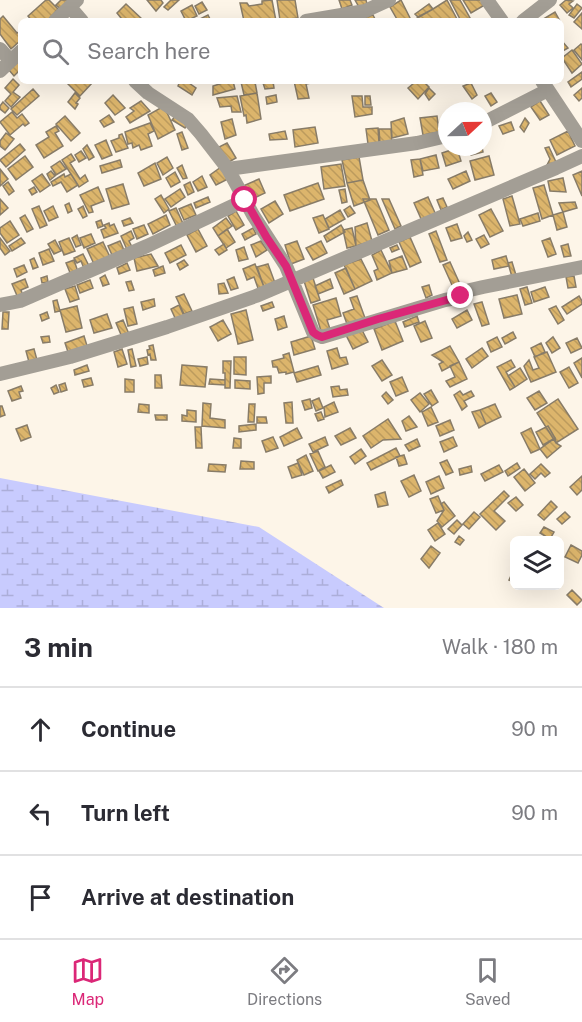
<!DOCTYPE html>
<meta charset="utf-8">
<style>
:root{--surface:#fff;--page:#f2f2f3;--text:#2b2b33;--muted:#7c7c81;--line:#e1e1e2;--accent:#db2777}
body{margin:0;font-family:"Public Sans",sans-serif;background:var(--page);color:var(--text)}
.controls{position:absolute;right:18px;bottom:18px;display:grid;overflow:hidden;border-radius:9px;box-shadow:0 6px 24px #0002}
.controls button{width:54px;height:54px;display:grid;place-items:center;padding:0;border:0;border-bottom:2px solid var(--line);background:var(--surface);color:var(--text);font:30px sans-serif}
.compass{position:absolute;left:438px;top:102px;width:54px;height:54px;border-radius:50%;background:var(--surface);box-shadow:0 6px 24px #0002;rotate:68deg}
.stop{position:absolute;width:18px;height:18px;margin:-14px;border:4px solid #db2777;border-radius:50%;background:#fff}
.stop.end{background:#db2777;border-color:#fff;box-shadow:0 2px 6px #0008}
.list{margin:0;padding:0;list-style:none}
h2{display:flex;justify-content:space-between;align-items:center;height:78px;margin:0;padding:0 24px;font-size:26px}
h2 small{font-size:20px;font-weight:400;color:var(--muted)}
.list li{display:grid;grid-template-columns:39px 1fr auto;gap:18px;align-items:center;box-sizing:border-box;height:84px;padding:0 24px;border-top:2px solid var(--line)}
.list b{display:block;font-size:22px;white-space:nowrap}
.list em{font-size:20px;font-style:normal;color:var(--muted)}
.icon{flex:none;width:33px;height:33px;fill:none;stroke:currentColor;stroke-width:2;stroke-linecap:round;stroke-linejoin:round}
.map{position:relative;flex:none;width:582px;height:608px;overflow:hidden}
.search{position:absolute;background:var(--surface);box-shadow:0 6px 24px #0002;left:18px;right:18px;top:18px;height:66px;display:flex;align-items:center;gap:15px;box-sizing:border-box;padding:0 21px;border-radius:9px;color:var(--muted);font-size:22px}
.sheet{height:330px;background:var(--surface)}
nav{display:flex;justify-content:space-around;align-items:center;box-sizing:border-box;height:84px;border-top:2px solid var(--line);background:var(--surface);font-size:16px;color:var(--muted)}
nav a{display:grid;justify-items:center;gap:3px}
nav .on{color:var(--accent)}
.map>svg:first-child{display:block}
</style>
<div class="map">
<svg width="582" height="608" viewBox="0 0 582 608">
<defs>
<pattern id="wetland-marsh" width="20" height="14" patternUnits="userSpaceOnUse" patternTransform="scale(1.5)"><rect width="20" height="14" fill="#c8cbfe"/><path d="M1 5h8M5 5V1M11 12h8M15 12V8" fill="none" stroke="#acaed9"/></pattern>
<pattern id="building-back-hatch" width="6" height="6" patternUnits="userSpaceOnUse" patternTransform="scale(1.5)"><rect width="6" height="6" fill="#dcb56c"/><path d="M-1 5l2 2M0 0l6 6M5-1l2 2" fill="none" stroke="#bc9b5d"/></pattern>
</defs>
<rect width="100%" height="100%" fill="#fdf5e8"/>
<!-- wetland -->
<path fill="url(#wetland-marsh)" d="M 0,478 L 259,527 L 384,608 L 0,608 Z"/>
<!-- building -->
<path fill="url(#building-back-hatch)" stroke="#887c68" stroke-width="1.5" d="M 46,0 L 49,0 L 58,9 L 47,21 L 32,21 L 28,16 Z
M 61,0 L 70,0 L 61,9 L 56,5 Z
M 147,0 L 161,0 L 163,3 L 156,11 Z
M 171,0 L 179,0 L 168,10 L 164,7 Z
M 272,0 L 276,21 L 244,21 L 240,3 L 247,3 L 249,6 L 262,4 L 262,1 Z
M 277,0 L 295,0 L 298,18 L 280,20 Z
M 339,0 L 350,0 L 352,5 L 342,9 Z
M 355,0 L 366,0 L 367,4 L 359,7 Z
M 401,0 L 410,18 L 406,21 L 398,21 L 390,7 Z
M 447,0 L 458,21 L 412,21 L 433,9 Z
M 450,0 L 460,0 L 470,18 L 464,21 L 461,21 Z
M 463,0 L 485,0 L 488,3 L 471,13 Z
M 566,0 L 573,1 L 569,4 L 573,8 L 567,13 L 560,5 Z
M 202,2 L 207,10 L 199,14 L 195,6 Z
M 126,4 L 143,20 L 142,21 L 118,21 L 121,18 L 117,13 Z
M 429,4 L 433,9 L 418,17 L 415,14 Z
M 577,4 L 582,8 L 574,18 L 569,15 Z
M 192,5 L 197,16 L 186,21 L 181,11 Z
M 555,12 L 560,21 L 540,21 Z
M 582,13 L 582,29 L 574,22 Z
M 208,15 L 211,21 L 196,21 Z
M 373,15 L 376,21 L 367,21 L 366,17 Z
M 3,16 L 17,33 L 21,31 L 21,40 L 11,49 L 0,34 L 0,19 Z
M 561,40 L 568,48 L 561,52 Z
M 581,44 L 582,45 L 582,60 L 574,50 Z
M 572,50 L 582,64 L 572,73 L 562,58 Z
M 19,61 L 21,63 L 21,69 L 14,76 L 9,70 Z
M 582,72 L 582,79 L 571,87 L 568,82 Z
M 13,79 L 19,85 L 13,92 L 20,97 L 11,107 L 5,101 L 11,94 L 5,88 Z
M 65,81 L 92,81 L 93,82 L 80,96 Z
M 180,81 L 186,81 L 196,88 L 192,95 L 178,86 Z
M 229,81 L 233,81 L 235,89 L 213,95 L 213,86 Z
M 273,81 L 274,88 L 265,89 L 263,83 Z
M 294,81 L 315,81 L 316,82 L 306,84 L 309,98 L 298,99 Z
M 412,81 L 423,81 L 429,87 L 418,99 L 408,88 L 414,83 Z
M 241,82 L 255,82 L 257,93 L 244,95 Z
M 471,83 L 477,95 L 472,99 L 463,86 Z
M 429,88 L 435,94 L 429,100 L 425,94 Z
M 582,88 L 582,98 L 579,101 L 574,95 Z
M 33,89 L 39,96 L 17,115 L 11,109 Z
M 75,93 L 80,98 L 76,103 L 78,104 L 75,109 L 68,102 Z
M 257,93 L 261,119 L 247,123 L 246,115 L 244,116 L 240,96 Z
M 491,93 L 497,102 L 491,106 L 485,96 Z
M 113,95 L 125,108 L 115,115 L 105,103 Z
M 276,95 L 277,102 L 267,104 L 266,97 Z
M 237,96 L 241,112 L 232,112 L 231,106 L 220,107 L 217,98 Z
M 352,96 L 362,96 L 363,107 L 372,107 L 372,114 L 355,117 Z
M 365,96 L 370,96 L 371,105 L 365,105 Z
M 141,101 L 150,111 L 130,123 L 126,117 L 134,111 L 130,108 Z
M 540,101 L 549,115 L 540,120 L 531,107 Z
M 3,102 L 9,108 L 5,113 L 0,109 L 0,106 Z
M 164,106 L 175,130 L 158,139 L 148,115 Z
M 12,112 L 17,118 L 22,114 L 29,123 L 25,126 L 23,124 L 10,135 L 0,122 Z
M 109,115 L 114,122 L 104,127 L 100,121 Z
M 176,115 L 187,124 L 185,128 L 172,120 Z
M 65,116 L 80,133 L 71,141 L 56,124 Z
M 437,116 L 439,132 L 423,135 L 420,118 Z
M 404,118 L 408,134 L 392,138 L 391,122 Z
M 525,118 L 529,123 L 524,132 L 520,127 Z
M 232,119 L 236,135 L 225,139 L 221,122 Z
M 511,122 L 514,130 L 503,134 L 499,126 Z
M 150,123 L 154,131 L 148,134 L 152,146 L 141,150 L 139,145 L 133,148 L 132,143 L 128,144 L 125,132 Z
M 56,126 L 59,131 L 55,133 L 63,146 L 44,158 L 36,145 L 49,137 L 46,132 Z
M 315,127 L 318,143 L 295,147 L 293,130 Z
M 378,128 L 379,143 L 368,144 L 366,129 Z
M 379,129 L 391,129 L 392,143 L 380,144 Z
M 285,131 L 287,139 L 270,140 L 269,134 Z
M 568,131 L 575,146 L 557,155 L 550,140 Z
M 182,132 L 188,148 L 182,150 L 177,134 Z
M 6,133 L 14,139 L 5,150 L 0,146 L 0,141 Z
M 122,134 L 128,148 L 116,152 L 111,141 L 119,138 L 119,135 Z
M 106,140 L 112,155 L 102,159 L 95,145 Z
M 227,143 L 236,158 L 229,162 L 219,147 Z
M 20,144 L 25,150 L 6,167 L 0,160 Z
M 87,145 L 94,157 L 89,160 L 83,149 Z
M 469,147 L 482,147 L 483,152 L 471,155 Z
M 549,147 L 556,162 L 547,165 L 550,159 L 545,148 Z
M 457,148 L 461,161 L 446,166 L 442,153 Z
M 81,151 L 86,158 L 79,162 L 75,155 Z
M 71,154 L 75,160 L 70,163 L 80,179 L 85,175 L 88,181 L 79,187 L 62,160 Z
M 436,155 L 439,168 L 423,171 L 420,159 Z
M 25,156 L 33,167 L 16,180 L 8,169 Z
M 489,156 L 494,175 L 475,180 L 470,161 Z
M 167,157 L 173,168 L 163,175 L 157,163 Z
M 359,157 L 363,180 L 347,183 L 342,160 Z
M 420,159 L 423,175 L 414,177 L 411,160 Z
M 120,160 L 122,167 L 102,173 L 100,166 Z
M 60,161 L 66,169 L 56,175 L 51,167 Z
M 155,163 L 161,179 L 144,186 L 138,173 Z
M 341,164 L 345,186 L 324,189 L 321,167 Z
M 182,165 L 187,178 L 183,179 L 177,168 Z
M 221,167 L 228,179 L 216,185 L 210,175 Z
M 0,169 L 8,179 L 0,186 Z
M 51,171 L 55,176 L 50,180 L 47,174 Z
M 466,171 L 470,181 L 453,189 L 448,179 Z
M 582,171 L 582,196 L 573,175 Z
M 175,172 L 180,182 L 171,187 L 166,178 Z
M 42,174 L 50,185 L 40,192 L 32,181 Z
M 64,174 L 65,177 L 71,174 L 78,185 L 67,192 L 61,182 L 53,186 L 51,182 Z
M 202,176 L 207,187 L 198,191 L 193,182 Z
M 563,178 L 566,192 L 550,191 L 548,181 Z
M 259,179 L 265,193 L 250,200 L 243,186 Z
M 363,180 L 370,200 L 354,206 L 347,183 Z
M 8,182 L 14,191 L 9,195 L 3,186 Z
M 190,182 L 194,192 L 188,195 L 184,185 Z
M 318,183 L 324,199 L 290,211 L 284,195 Z
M 123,184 L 129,204 L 112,209 L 106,189 Z
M 544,185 L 553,215 L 542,219 L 533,188 Z
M 34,187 L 37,192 L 32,195 L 29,190 Z
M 98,187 L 104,201 L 91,206 L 93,212 L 89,213 L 80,195 Z
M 180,189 L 185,197 L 171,207 L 165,199 Z
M 345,189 L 347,202 L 342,203 L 339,190 Z
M 161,195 L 169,209 L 164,213 L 155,199 Z
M 512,196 L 520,224 L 510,226 L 503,199 Z
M 208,197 L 210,202 L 196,208 L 194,203 Z
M 428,197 L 436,215 L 422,221 L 414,203 Z
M 443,198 L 447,207 L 441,210 L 437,200 Z
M 0,199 L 8,208 L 0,215 Z
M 363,199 L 376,199 L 389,230 L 378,235 Z
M 382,199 L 389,199 L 401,226 L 395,229 Z
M 275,201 L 283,214 L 269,223 L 261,209 Z
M 575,202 L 577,208 L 563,212 L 559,203 Z
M 69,203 L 72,211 L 68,213 L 65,205 Z
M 191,204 L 196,215 L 184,220 L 179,209 Z
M 39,206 L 47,225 L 40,228 L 32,209 Z
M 53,206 L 58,217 L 49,221 L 44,211 Z
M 83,206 L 87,216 L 83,218 L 78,209 Z
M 350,206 L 355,213 L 348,217 L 344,210 Z
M 176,208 L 185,228 L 179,231 L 169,211 Z
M 491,209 L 503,231 L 490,237 L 479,215 Z
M 340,210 L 345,219 L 329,228 L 325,219 Z
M 236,211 L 244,225 L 236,230 L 228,216 Z
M 563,212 L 567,227 L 557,230 L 553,215 Z
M 538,213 L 540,221 L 523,226 L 520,219 Z
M 25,215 L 33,229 L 27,232 L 20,218 Z
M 166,215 L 170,225 L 153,234 L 148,224 Z
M 323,215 L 329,229 L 319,233 L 313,218 Z
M 130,218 L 133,223 L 124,226 L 122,221 Z
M 226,218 L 232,226 L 218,236 L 213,228 Z
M 101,220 L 103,226 L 98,228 L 96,222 Z
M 10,221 L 19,235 L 7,243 L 0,233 L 0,228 Z
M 109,223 L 110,226 L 114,224 L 118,233 L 104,238 L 101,230 L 106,228 L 104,225 Z
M 367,223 L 372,241 L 356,246 L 355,227 Z
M 457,224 L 462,238 L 451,241 L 446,228 Z
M 144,225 L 148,234 L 137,239 L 133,229 Z
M 341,225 L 345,232 L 327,242 L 324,236 Z
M 253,228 L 256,234 L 245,240 L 242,234 Z
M 352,228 L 356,246 L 347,248 L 343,230 Z
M 198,229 L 207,246 L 196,252 L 187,235 Z
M 227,229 L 235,242 L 226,248 L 218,236 Z
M 131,231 L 134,238 L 129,241 L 133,249 L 128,252 L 121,236 Z
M 436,231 L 447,260 L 440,262 L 429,234 Z
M 468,232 L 472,240 L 467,242 L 464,236 Z
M 91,234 L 95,243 L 84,248 L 80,238 Z
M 77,235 L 81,245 L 76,247 L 72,238 Z
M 484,235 L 489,244 L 481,248 L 476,239 Z
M 410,237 L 421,262 L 410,267 L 399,242 Z
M 0,238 L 10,251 L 5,255 L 0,248 Z
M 21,238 L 25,243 L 12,251 L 9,246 Z
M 69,238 L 75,251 L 64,255 L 59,242 Z
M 550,238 L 556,254 L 548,257 L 542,241 Z
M 55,240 L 61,251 L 54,254 L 48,244 Z
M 120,241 L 124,250 L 112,255 L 108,246 Z
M 261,241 L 267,250 L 256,257 L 251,245 Z
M 297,241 L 304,259 L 291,264 L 285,245 Z
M 321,241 L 327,253 L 313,260 L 306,248 Z
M 103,242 L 110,257 L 94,264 L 87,249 Z
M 224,244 L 227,250 L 219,255 L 215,250 Z
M 568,244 L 571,256 L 564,257 L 561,246 Z
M 181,245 L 186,255 L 170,263 L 165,253 Z
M 397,245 L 399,249 L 392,252 L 390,248 Z
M 244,247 L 248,259 L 239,261 L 236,250 Z
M 49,249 L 54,261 L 43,265 L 39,253 Z
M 381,250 L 392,273 L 377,280 L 374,271 L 378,269 L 372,255 Z
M 83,254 L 90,268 L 85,271 L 81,261 L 77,263 L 74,258 Z
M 151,254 L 158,266 L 137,271 L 134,258 Z
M 402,256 L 407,269 L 392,273 L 389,261 Z
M 506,256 L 509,266 L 494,269 L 492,260 Z
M 34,258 L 38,267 L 33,269 L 30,260 Z
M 361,259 L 372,281 L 355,289 L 344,265 Z
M 74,260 L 78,272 L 71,275 L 66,263 Z
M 184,260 L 188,265 L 180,270 L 177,264 Z
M 450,262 L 464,293 L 457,296 L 443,265 Z
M 512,262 L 516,275 L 512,277 L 508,263 Z
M 127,263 L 130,270 L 119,274 L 117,268 Z
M 255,264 L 264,287 L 259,291 L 254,277 L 247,280 L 243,269 Z
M 268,264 L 275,283 L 264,287 L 257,267 Z
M 24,265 L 27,272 L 17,277 L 14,269 Z
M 163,266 L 165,273 L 155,276 L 153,270 Z
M 346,268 L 355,289 L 344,294 L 335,273 Z
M 105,275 L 109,284 L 103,286 L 100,278 Z
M 47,276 L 48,282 L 42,283 L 41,278 Z
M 574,276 L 576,287 L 568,288 L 566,277 Z
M 234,277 L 238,288 L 231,290 L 227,280 Z
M 313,278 L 320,300 L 311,303 L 304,281 Z
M 25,279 L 28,287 L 21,290 L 23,296 L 18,298 L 12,284 Z
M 330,279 L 333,288 L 318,294 L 315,286 Z
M 90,280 L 93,288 L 80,293 L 77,285 Z
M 131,281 L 134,290 L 129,291 L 126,282 Z
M 224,283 L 228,293 L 219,294 L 218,284 Z
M 429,285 L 432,295 L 426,298 L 422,287 Z
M 75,286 L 79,299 L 70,302 L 65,289 Z
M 527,287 L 532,303 L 525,305 L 520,289 Z
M 545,287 L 549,297 L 534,302 L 531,292 Z
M 184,294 L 192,311 L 184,314 L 176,297 Z
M 517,295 L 522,314 L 504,318 L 499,299 Z
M 357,296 L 365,318 L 347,324 L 343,313 L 354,309 L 350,298 Z
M 579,296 L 582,301 L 582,304 L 567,314 L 562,307 Z
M 336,298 L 341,316 L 327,320 L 331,332 L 322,334 L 313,305 Z
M 154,299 L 155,306 L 143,310 L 141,302 Z
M 57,300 L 60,311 L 55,312 L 53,301 Z
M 272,302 L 274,307 L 263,311 L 261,306 Z
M 482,302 L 489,324 L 482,326 L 474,304 Z
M 179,305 L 184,316 L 176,320 L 171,309 Z
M 77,306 L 82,328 L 66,332 L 60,310 Z
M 556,306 L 564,320 L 558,324 L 549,309 Z
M 133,307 L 137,324 L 128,326 L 124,309 Z
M 246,310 L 253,340 L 238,344 L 231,314 Z
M 467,310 L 472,320 L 457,328 L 452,319 Z
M 3,312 L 9,312 L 8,329 L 2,329 Z
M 47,312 L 49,318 L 42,321 L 40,315 Z
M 107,314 L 112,328 L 94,333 L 90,320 Z
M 284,316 L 287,327 L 278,330 L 275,319 Z
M 417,316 L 419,322 L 405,327 L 403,322 Z
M 123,320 L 129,334 L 122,337 L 116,323 Z
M 223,320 L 231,334 L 218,341 L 210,327 Z
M 395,321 L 403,341 L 382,350 L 374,329 Z
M 425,321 L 432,338 L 421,342 L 414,326 Z
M 361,328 L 368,342 L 353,349 L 346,335 Z
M 513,332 L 516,338 L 505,344 L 502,338 Z
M 49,336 L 50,342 L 43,343 L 41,337 Z
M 84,336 L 88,349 L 69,355 L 65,343 Z
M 311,336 L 315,349 L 294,355 L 291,342 Z
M 497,337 L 502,347 L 491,352 L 487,342 Z
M 553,337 L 560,348 L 552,353 L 546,343 Z
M 577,338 L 582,348 L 571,353 L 566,343 Z
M 541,343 L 545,352 L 535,357 L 531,348 Z
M 153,345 L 156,360 L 151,360 L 150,354 L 148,355 L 147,350 L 150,349 L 149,346 Z
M 450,346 L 459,362 L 442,371 L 439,364 L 443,362 L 432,355 Z
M 337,348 L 340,358 L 346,357 L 348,364 L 332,369 L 327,351 Z
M 482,348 L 488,356 L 472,368 L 466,359 Z
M 34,349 L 37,360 L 29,362 L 26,351 Z
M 122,349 L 127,364 L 118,367 L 114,352 Z
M 132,349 L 136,366 L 131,367 L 128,350 Z
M 547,352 L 556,372 L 531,382 L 524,366 L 529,360 L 533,370 L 539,368 L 534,357 Z
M 289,353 L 294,372 L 286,374 L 286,372 L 279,373 L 277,367 L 273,367 L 272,361 L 284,358 L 283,355 Z
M 147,357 L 148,364 L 140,366 L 138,359 Z
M 234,357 L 246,357 L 246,375 L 234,374 Z
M 582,358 L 582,378 L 574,363 Z
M 382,360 L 392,375 L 382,381 L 372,366 Z
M 511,360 L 515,367 L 506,372 L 515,387 L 510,390 L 497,367 Z
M 223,361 L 231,361 L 230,388 L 225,388 L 225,373 L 223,373 Z
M 459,362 L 467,379 L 450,387 L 446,381 L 455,377 L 450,366 Z
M 87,365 L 89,371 L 75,375 L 74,370 Z
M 182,365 L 207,367 L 205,387 L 180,385 Z
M 318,366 L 321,375 L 297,382 L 294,373 Z
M 569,367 L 578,383 L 569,388 L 560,372 Z
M 520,368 L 527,379 L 515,387 L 508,376 Z
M 155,375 L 161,375 L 162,388 L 155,388 Z
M 271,376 L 271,383 L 264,383 L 264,393 L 258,394 L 257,377 Z
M 402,377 L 408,391 L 396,396 L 390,382 Z
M 91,378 L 93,385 L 84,387 L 82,380 Z
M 125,379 L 134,380 L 134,392 L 125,392 Z
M 210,379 L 225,380 L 225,385 L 209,384 Z
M 235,380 L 250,381 L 250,389 L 235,388 Z
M 65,383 L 67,390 L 61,392 L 59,385 Z
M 56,385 L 59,392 L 54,394 L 51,388 Z
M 21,386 L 23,391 L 19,392 L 21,398 L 12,401 L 8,391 Z
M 339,386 L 340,390 L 347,389 L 348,395 L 333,397 L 331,387 Z
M 431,390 L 438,402 L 432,406 L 424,394 Z
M 460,391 L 463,395 L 471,391 L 474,396 L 464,401 L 467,406 L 462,410 L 454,395 Z
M 539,391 L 547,403 L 535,410 L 527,398 Z
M 386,392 L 393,400 L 388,404 L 382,396 Z
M 420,393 L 429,404 L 420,412 L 411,400 Z
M 319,398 L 323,408 L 316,411 L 312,401 Z
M 310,399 L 312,408 L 305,410 L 302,401 Z
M 558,399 L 578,429 L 556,443 L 537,413 Z
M 292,402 L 293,423 L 286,423 L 284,403 Z
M 334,402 L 338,412 L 325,417 L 324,407 Z
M 203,403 L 211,404 L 210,418 L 225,420 L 225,428 L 202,426 Z
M 139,404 L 149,405 L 149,413 L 138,412 Z
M 249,404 L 255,404 L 254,422 L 248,422 Z
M 495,404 L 501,417 L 486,424 L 480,410 Z
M 0,406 L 2,406 L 5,415 L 0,417 Z
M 431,407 L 438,422 L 428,426 L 422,412 Z
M 187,410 L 196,411 L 196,422 L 182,421 L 182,415 L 187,416 Z
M 480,410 L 486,424 L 479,428 L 472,412 Z
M 321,412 L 324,419 L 318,421 L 315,414 Z
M 155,415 L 167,415 L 167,420 L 156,420 Z
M 409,416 L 417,427 L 406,431 L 402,421 Z
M 257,417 L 266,417 L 267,423 L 257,423 Z
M 388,419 L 401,439 L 383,440 L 371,448 L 363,436 Z
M 450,420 L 454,430 L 440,436 L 436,426 Z
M 256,424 L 256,430 L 239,432 L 239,426 Z
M 27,425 L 31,437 L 21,441 L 16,429 Z
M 548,426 L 555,438 L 543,445 L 536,432 Z
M 195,427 L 201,427 L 202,448 L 196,448 Z
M 297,428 L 302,438 L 284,446 L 280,437 Z
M 350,428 L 356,438 L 341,445 L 335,436 Z
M 531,428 L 540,449 L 531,453 L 521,433 Z
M 273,437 L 278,448 L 266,452 L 262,441 Z
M 325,437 L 328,445 L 313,452 L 309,444 Z
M 453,437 L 457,446 L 444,452 L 440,442 Z
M 234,438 L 241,439 L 241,448 L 233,448 Z
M 555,438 L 556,443 L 561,446 L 547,458 L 540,449 Z
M 417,439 L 420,446 L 409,451 L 405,445 Z
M 396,448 L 400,456 L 371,470 L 367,463 Z
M 361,449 L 366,456 L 355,464 L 350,457 Z
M 318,451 L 325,467 L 318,471 L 310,454 Z
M 306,455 L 313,471 L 304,475 L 297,460 Z
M 404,455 L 407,464 L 399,466 L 396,457 Z
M 447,460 L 453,472 L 446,475 L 440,463 Z
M 241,461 L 254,462 L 254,469 L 240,469 Z
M 298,463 L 302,475 L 292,478 L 288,467 Z
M 517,463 L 520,468 L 508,476 L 505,471 Z
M 209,464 L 226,465 L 225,472 L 208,471 Z
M 541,464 L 550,473 L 545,477 L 541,473 L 535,479 L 530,474 Z
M 331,465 L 335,472 L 323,478 L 319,471 Z
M 499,465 L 503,472 L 485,481 L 481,474 Z
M 471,466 L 472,472 L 460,475 L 459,469 Z
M 524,469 L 535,483 L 525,491 L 514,477 Z
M 414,475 L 421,491 L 409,497 L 401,481 Z
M 439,476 L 444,488 L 431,494 L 426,482 Z
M 582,476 L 582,490 L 577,495 L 570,487 Z
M 341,480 L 343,485 L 329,493 L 326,487 Z
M 504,491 L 509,496 L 494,511 L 505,521 L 496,530 L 480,514 Z
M 385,492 L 388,505 L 378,507 L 375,495 Z
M 438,496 L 444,510 L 436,513 L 430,499 Z
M 516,497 L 523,505 L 516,511 L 508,503 Z
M 551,501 L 557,507 L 544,520 L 538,515 Z
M 444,502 L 455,516 L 442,527 L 437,521 L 444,510 L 441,504 Z
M 474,512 L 480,517 L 469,529 L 463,524 Z
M 565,512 L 570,517 L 562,524 L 557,519 Z
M 457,520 L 462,525 L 454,534 L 448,529 Z
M 438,523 L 445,534 L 435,541 L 428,530 Z
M 544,527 L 554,532 L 550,539 L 540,533 Z
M 459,536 L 464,540 L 460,545 L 455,542 Z
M 571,545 L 582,551 L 582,555 L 578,563 L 565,557 Z
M 431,546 L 440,553 L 429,568 L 421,559 Z
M 514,569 L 514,582 L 509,580 Z
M 572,590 L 582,600 L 577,605 L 567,595 Z"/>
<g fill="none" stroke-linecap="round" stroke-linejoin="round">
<!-- minor -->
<path stroke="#a39e95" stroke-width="14" d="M 487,0 L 502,21
M 70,7 L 82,21
M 55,21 L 77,0
M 306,21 L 365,11 L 389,0
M 523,21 L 550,0
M 0,49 L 10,60
M 0,71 L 21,51
M 135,81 L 148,93 L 188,119 L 201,134 L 228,169 L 253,215 L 286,266 L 313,332 L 317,335 L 322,337 L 445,300 L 456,298 L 470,290 L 483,287 L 582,267
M 542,81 L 582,141
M 483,123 L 548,90
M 228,169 L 417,143 L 447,136
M 0,305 L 20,301 L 147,246 L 245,200
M 0,374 L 70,357 L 167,327 L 256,296 L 556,168 L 582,156"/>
</g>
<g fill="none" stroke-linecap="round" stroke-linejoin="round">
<!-- route -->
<path stroke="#db2777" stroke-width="8" d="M 245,200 L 267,238 L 286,266 L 313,332 L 317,335 L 322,337 L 378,319 L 461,296"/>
</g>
</svg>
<div class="controls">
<button><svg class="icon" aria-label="layers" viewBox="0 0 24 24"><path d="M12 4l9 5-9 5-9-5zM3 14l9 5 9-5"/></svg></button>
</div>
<svg class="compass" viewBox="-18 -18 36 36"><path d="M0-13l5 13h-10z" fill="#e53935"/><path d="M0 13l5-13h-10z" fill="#7c7c81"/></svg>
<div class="stop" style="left:245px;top:200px"></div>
<div class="stop end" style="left:461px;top:296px"></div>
<div class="search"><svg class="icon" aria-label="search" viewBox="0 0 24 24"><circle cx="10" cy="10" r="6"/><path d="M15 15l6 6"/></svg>Search here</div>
</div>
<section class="sheet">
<h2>3 min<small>Walk · 180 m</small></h2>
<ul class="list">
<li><svg class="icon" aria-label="ahead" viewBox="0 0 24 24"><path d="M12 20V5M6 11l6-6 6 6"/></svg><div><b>Continue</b></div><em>90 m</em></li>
<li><svg class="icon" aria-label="left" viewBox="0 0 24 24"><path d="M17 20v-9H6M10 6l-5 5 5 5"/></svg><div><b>Turn left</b></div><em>90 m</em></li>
<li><svg class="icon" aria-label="arrive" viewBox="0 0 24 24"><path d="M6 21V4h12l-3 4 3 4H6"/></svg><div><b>Arrive at destination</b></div></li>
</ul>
</section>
<nav>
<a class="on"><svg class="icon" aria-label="map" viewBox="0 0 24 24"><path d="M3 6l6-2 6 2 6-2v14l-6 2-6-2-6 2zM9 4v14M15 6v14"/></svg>Map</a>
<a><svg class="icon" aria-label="directions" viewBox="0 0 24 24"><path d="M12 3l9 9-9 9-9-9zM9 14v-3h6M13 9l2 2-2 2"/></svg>Directions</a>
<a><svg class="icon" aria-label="saved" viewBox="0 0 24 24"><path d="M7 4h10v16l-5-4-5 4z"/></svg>Saved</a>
</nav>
